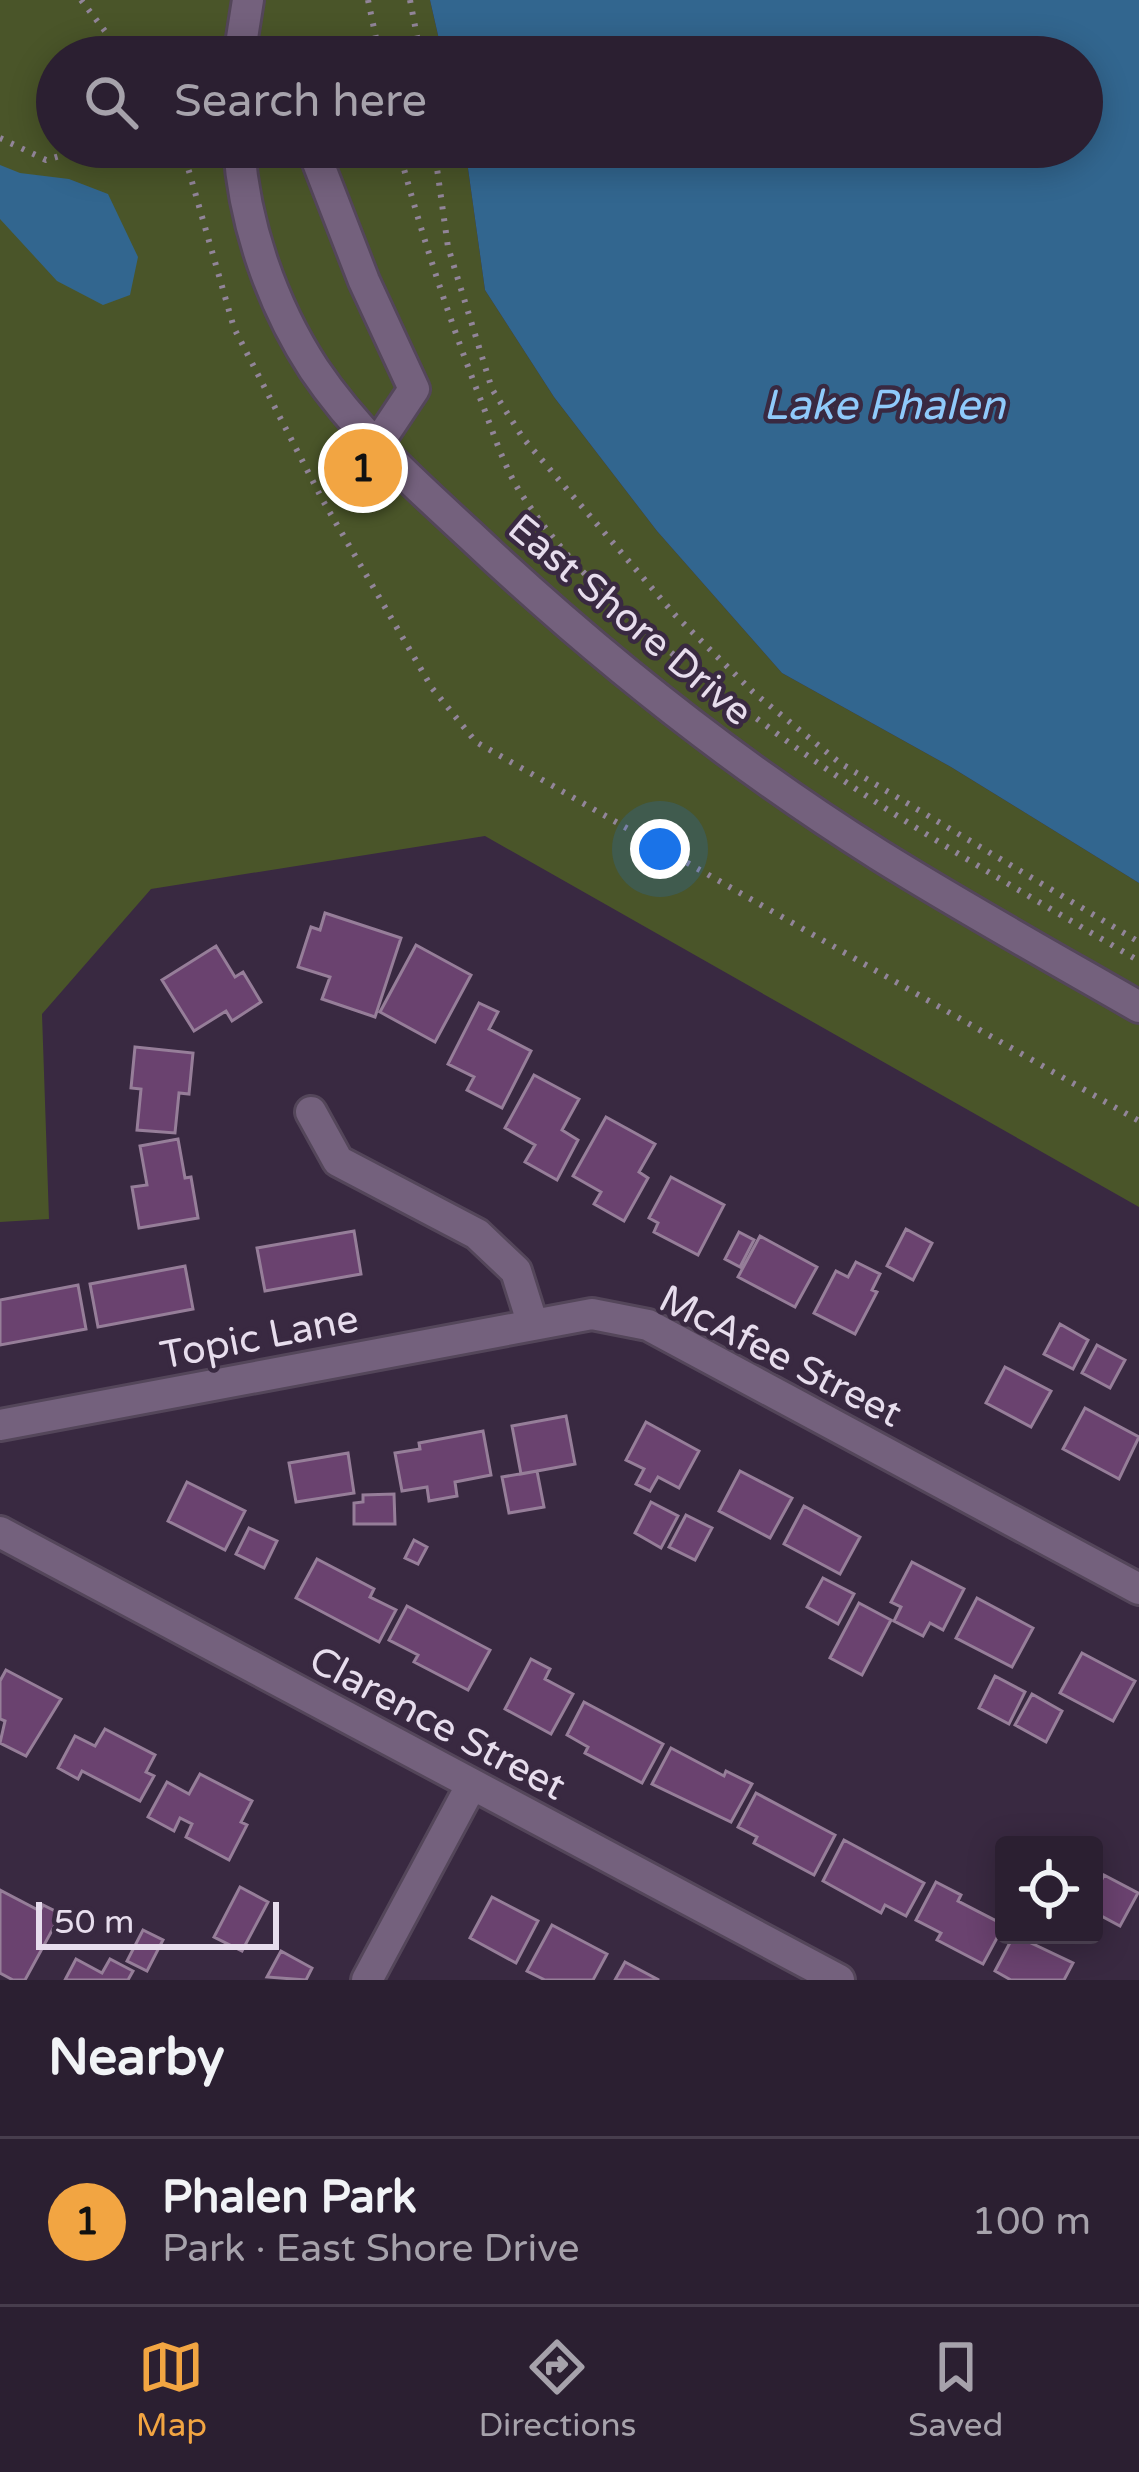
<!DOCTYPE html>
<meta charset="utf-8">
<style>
:root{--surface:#2b1f31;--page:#332739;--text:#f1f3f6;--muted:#a6a2ab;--line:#473d4d;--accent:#f2a542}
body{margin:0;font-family:"Varela Round",sans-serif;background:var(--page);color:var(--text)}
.controls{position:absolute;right:36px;bottom:36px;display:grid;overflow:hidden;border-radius:12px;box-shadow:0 6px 30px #0003}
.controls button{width:108px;height:108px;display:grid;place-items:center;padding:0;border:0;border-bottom:3px solid var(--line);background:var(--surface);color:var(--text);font:60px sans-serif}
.scale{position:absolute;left:36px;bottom:30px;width:243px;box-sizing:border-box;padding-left:12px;border:6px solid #e7dded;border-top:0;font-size:33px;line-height:42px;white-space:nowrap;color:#e7dded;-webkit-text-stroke:9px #392941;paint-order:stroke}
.you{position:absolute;left:660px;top:849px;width:42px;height:42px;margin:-30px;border:9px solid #fff;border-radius:50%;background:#1a73e8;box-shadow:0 0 0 18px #1a73e833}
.badge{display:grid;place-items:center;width:78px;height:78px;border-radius:50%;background:var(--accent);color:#111;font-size:39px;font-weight:700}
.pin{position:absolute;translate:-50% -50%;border:6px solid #fff;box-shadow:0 3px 12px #0006}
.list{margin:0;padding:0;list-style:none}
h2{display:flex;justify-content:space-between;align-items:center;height:156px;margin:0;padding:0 48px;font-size:51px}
h2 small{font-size:39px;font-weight:400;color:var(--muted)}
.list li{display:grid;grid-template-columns:78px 1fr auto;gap:36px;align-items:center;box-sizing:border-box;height:168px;padding:0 48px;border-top:3px solid var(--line)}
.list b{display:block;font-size:45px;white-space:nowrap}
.list p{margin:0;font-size:39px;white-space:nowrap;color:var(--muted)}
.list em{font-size:39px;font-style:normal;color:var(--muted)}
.icon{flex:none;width:66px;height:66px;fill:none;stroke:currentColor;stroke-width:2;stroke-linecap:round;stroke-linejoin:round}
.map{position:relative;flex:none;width:1139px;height:1980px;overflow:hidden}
.search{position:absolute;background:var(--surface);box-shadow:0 6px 30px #0003;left:36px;right:36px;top:36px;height:132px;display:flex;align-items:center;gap:30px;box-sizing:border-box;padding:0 42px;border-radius:66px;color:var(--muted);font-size:45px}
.sheet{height:324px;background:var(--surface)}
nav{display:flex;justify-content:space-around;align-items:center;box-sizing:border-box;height:168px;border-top:3px solid var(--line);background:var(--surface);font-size:33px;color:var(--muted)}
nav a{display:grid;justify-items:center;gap:6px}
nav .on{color:var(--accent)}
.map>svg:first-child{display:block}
</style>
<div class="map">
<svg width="1139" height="1980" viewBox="0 0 1139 1980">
<rect width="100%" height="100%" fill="#392941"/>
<!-- green -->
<path fill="#4a5529" d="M 0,0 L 430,0 L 443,57 L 57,57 L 57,147 L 465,147 L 485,290 L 554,397 L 657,531 L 782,673 L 951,767 L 1139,883 L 1139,1207 L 485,836 L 151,889 L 42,1014 L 49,1219 L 0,1222 Z"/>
<!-- water -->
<path fill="#32668f" d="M 430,0 L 1139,0 L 1139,883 L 951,767 L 782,673 L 657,531 L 554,397 L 485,290 L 465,147 L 1082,147 L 1082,57 L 443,57 Z
M 0,165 L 20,173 L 69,179 L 108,194 L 138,257 L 130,295 L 103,305 L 57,281 L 0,219 Z"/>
<!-- building -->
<path fill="#6a426f" stroke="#967e99" stroke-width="3" d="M 325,913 L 401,938 L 375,1017 L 322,999 L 330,977 L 298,967 L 311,927 L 320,930 Z
M 416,945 L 471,975 L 435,1042 L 380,1012 Z
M 216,946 L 235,977 L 243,972 L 261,1002 L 232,1021 L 226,1011 L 194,1031 L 162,980 Z
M 479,1003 L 498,1012 L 489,1029 L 531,1051 L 502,1108 L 467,1090 L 474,1077 L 448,1064 Z
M 135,1047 L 193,1053 L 189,1094 L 179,1093 L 175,1133 L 137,1130 L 141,1089 L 131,1088 Z
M 534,1075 L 579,1099 L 562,1130 L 578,1140 L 557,1180 L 525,1162 L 535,1145 L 505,1128 Z
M 606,1117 L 655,1144 L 639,1172 L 648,1178 L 624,1221 L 594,1204 L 601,1192 L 573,1176 Z
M 178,1139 L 185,1178 L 191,1177 L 198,1218 L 139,1228 L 132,1187 L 147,1185 L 140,1146 Z
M 671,1177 L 724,1205 L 698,1255 L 654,1232 L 658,1223 L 649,1218 Z
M 906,1229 L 932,1243 L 913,1280 L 887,1266 Z
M 354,1231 L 361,1274 L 265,1291 L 257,1248 Z
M 739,1232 L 754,1240 L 740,1267 L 725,1259 Z
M 760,1236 L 817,1267 L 795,1307 L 738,1277 Z
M 856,1262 L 880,1274 L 872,1290 L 877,1292 L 855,1334 L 814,1313 L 836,1271 L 848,1277 Z
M 185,1266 L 193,1309 L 98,1327 L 90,1284 Z
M 78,1285 L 86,1329 L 0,1345 L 0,1300 Z
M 1060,1324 L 1088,1340 L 1073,1369 L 1044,1354 Z
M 1097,1345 L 1125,1360 L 1110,1388 L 1082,1373 Z
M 1005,1367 L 1051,1391 L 1031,1427 L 986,1403 Z
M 1085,1408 L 1139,1437 L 1119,1479 L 1063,1449 Z
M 566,1416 L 575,1464 L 521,1474 L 512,1426 Z
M 646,1422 L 699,1451 L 679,1488 L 658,1477 L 650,1491 L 636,1484 L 644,1469 L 626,1460 Z
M 483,1431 L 491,1475 L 455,1482 L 457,1496 L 429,1501 L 427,1487 L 402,1491 L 395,1453 L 420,1449 L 419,1443 Z
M 348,1453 L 354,1493 L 296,1502 L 289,1463 Z
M 537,1471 L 544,1507 L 509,1513 L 502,1477 Z
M 740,1471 L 792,1498 L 770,1538 L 719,1511 Z
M 187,1482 L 245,1511 L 225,1550 L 168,1521 Z
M 394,1494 L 395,1524 L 354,1524 L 354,1503 L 363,1502 L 363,1495 Z
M 651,1502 L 678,1516 L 661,1548 L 635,1533 Z
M 804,1506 L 860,1537 L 840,1574 L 784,1544 Z
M 686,1515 L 712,1528 L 695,1560 L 669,1547 Z
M 249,1528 L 277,1541 L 264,1568 L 236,1554 Z
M 414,1540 L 427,1547 L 418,1564 L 405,1558 Z
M 317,1559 L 374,1589 L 370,1597 L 396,1610 L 379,1642 L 296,1598 Z
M 912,1562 L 964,1589 L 943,1630 L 930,1623 L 923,1636 L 894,1621 L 901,1607 L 891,1602 Z
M 823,1578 L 854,1594 L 838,1624 L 807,1607 Z
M 977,1598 L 1033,1628 L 1012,1667 L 956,1638 Z
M 859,1603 L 891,1620 L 862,1675 L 830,1658 Z
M 407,1606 L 490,1650 L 468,1690 L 414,1662 L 418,1655 L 389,1640 Z
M 1082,1653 L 1135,1681 L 1113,1721 L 1060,1693 Z
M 531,1659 L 550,1669 L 545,1679 L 573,1694 L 551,1734 L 505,1709 Z
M 6,1670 L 61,1699 L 26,1756 L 0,1743 L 5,1721 L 0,1719 L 0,1681 Z
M 995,1676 L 1025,1692 L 1009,1724 L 979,1708 Z
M 1032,1694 L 1062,1711 L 1046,1742 L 1015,1725 Z
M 584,1702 L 663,1744 L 642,1783 L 585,1753 L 588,1747 L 567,1735 Z
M 105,1729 L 155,1755 L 146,1772 L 154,1776 L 140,1801 L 82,1771 L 78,1779 L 58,1768 L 75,1736 L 95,1746 Z
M 671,1748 L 724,1776 L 726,1771 L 752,1784 L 731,1822 L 652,1784 Z
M 200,1774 L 252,1801 L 241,1822 L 247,1825 L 229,1860 L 186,1837 L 192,1824 L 180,1818 L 174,1831 L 148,1817 L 167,1782 L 189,1794 Z
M 756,1793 L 835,1835 L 814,1875 L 754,1843 L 757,1837 L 738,1827 Z
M 844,1840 L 924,1883 L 906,1916 L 885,1905 L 881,1913 L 823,1881 Z
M 1104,1875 L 1138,1893 L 1120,1926 L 1094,1912 L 1094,1895 Z
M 936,1882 L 961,1895 L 958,1901 L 1004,1925 L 983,1964 L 937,1940 L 941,1933 L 916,1920 Z
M 240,1887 L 268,1902 L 242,1951 L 214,1937 Z
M 0,1890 L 40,1911 L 43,1905 L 61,1914 L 25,1980 L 13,1980 L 0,1973 Z
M 492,1897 L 538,1921 L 516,1963 L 470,1938 Z
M 552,1925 L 607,1954 L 593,1980 L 545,1980 L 527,1971 Z
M 143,1930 L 163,1940 L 147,1971 L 127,1961 Z
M 1014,1935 L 1073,1963 L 1064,1980 L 1011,1980 L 995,1971 Z
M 281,1951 L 312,1968 L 306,1980 L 267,1977 Z
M 76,1959 L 102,1973 L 110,1959 L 133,1971 L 128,1980 L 65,1980 Z
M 625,1962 L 659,1980 L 615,1980 Z"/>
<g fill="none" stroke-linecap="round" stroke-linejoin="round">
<defs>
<path id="minor" d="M 239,57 L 248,0
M 239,147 C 244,224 272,305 314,369 C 357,433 415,484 470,535 C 596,654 733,763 879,855 C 964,908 1052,957 1139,1007
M 312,147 L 364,281 L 414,389 L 376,446
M 311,1112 L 338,1161 L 477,1234 L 516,1271 L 532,1322
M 0,1425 L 592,1314 L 648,1325 L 1139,1589
M 0,1532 L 839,1980
M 367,1980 L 472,1784"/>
</defs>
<!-- minor casing -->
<use href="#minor" stroke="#54465a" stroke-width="36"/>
<!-- path -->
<path stroke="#928599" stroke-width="6" stroke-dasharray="3 9" stroke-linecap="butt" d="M 81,0 L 125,57
M 368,0 L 380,57
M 410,0 L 421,57
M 0,138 L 46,160 L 91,147
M 182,147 L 234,328 L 322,499 L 432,688 L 476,742 L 1139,1121
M 398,147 C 421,233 448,316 480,398 C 493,431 504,469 524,498 C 590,597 683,663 776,733 C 891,818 1016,888 1139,961
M 434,147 L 448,247 L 492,389 L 523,438 L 675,615 L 753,692 L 840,763 L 1139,942"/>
<!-- minor -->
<use href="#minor" stroke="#74617d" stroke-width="30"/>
</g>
<g text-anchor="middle" stroke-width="9" stroke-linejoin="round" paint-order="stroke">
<!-- street labels -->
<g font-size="39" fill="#e7dded" stroke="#392941">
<text transform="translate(631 619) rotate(40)" y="14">East Shore Drive</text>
<text transform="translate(259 1336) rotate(-11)" y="14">Topic Lane</text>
<text transform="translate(781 1355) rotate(27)" y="14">McAfee Street</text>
<text transform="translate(438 1722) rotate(28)" y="14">Clarence Street</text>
</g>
<!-- water labels -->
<g font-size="42" font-style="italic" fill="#8fcafb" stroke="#392941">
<text x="884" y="419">Lake Phalen</text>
</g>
</g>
</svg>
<div class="controls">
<button><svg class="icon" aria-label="locate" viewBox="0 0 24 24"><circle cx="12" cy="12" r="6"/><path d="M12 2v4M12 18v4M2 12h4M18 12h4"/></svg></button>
</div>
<div class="scale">50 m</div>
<div class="you"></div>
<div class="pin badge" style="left:363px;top:468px">1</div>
<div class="search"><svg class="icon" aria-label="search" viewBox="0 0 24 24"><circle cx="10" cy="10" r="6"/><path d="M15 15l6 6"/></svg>Search here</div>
</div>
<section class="sheet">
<h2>Nearby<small></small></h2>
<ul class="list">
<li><span class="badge">1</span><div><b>Phalen Park</b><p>Park · East Shore Drive</p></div><em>100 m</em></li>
</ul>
</section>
<nav>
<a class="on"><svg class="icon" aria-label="map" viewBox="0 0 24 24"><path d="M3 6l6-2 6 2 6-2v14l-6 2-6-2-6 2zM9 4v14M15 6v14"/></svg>Map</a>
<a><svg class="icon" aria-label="directions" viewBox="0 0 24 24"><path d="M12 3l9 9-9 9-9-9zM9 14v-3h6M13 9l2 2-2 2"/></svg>Directions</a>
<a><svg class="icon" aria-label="saved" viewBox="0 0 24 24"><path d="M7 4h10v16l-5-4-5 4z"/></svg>Saved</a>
</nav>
